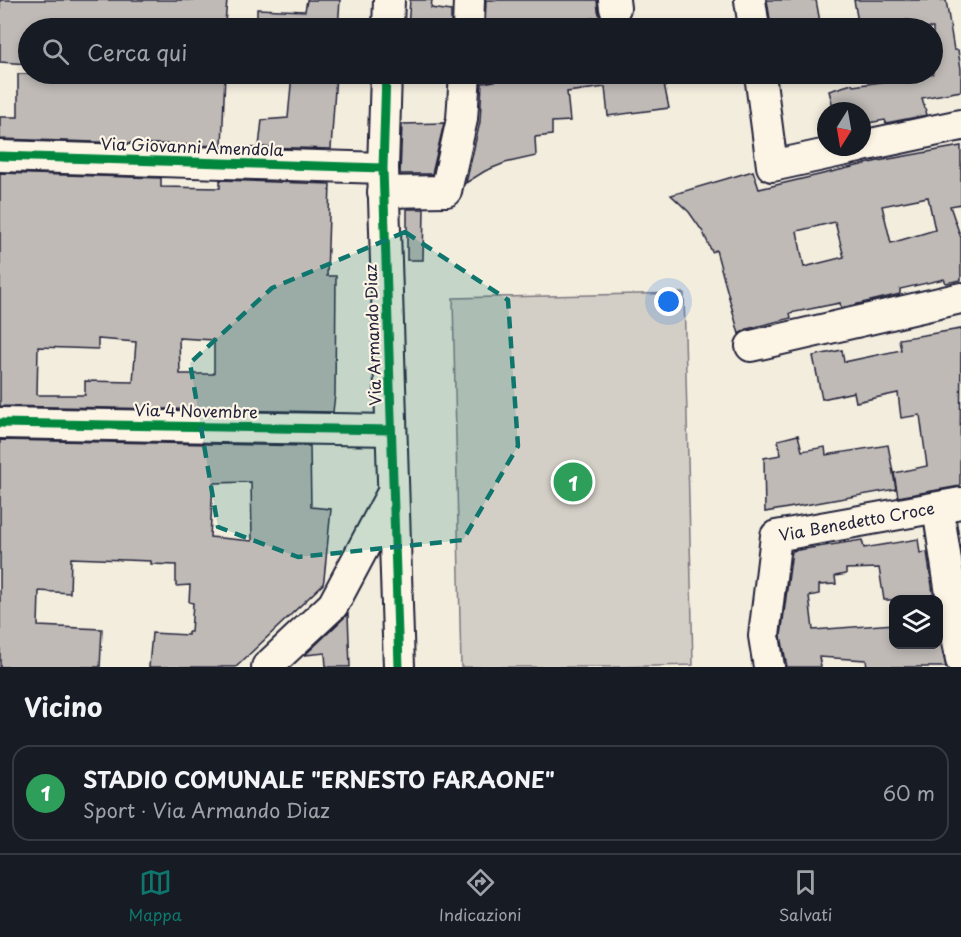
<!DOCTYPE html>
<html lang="it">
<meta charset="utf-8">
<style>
:root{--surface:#171b24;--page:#242831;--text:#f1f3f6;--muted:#9ea1a6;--line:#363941;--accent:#0f766e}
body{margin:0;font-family:"Playpen Sans",sans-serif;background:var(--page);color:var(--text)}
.controls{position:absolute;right:18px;bottom:18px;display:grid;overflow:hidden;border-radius:12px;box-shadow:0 3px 9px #0003}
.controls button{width:54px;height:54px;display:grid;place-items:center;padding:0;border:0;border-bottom:2px solid var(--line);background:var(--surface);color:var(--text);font:30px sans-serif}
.compass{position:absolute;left:817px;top:102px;width:54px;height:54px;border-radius:50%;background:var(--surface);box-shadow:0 3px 9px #0003;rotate:191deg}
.you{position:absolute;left:669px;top:302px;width:21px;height:21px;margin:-15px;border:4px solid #fff;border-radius:50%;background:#1a73e8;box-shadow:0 0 0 9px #1a73e833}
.badge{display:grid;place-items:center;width:39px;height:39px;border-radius:50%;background:var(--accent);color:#fff;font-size:20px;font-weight:700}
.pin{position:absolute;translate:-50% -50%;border:3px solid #fff;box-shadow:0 2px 6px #0006}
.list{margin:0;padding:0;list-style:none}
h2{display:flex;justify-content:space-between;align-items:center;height:78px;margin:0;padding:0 24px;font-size:26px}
h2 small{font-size:20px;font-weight:400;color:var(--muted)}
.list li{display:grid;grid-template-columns:39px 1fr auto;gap:18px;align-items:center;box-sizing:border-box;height:96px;margin:0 12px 12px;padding:0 12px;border:2px solid var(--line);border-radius:18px}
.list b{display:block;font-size:22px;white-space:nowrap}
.list p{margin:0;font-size:20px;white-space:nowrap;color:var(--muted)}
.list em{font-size:20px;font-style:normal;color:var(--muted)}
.icon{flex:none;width:33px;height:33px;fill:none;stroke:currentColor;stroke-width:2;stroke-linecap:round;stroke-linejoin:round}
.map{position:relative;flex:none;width:961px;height:667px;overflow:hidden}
.search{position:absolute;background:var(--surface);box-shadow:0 3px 9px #0003;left:18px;right:18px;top:18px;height:66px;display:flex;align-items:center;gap:15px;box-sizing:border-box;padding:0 21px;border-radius:33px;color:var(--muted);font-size:22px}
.sheet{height:186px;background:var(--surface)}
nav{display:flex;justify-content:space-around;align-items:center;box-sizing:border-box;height:84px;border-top:2px solid var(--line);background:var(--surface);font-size:16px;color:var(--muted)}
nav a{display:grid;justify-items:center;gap:3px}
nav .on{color:var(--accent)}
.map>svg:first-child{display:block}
</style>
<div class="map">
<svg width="961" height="667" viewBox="0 0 961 667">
<rect width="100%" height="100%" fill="#f3edde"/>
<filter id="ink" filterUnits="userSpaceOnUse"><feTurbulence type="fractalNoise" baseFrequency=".0167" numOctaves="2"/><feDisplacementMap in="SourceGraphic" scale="12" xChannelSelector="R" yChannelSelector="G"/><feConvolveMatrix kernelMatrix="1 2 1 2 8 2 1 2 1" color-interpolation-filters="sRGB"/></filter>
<g filter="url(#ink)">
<!-- pitch -->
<path fill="#d4cfc6" stroke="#7b7880" stroke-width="1.5" d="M 684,293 L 693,665 L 615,667 L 461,667 L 453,298 Z"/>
<!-- building -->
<path fill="#bfbab6" stroke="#22223b" stroke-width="1.5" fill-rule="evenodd" d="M 0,0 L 227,0 L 225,23 L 167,23 L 166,28 L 28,28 L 28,64 L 0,62 Z
M 307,0 L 340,0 L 338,28 L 257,28 L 257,9 L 305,11 Z
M 410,0 L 432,0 L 431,8 L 451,11 L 451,28 L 408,28 Z
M 486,0 L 597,0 L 598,10 L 600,17 L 564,23 L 564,26 L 546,28 L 485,28 Z
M 767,0 L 816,0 L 820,22 L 816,22 L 816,28 L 776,28 L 776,26 L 771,26 Z
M 854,0 L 946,0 L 954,50 L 958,50 L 961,69 L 961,91 L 922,98 L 927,115 L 886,123 L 885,120 L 862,124 L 862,111 L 834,111 L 829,91 L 852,84 L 853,86 L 895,80 L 894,74 L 933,74 L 933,28 L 909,28 L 908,20 L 859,28 Z
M 18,74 L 225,74 L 222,146 L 0,139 L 0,117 L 18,117 Z
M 292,74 L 336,74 L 331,149 L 259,147 L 262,120 L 288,118 Z
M 561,74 L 634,74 L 635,82 L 663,79 L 669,108 L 608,116 L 605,87 L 567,92 L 570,121 L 552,122 L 552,135 L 535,137 L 536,156 L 505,163 L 485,171 L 466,183 L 480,122 L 482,83 L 525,76 L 525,80 Z
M 444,123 L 432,174 L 400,174 L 402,124 Z
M 961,146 L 961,204 L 950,206 L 961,238 L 961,280 L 946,283 L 944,279 L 900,289 L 900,294 L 841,308 L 840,303 L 790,313 L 791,318 L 747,329 L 739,334 L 716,250 L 712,252 L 703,232 L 689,212 L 671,195 L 753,171 L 759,189 L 878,161 ZM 928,197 L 935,230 L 891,243 L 882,206 ZM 835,222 L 844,257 L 804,267 L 797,231 Z
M 0,173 L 161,178 L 161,187 L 220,188 L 220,180 L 330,184 L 327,276 L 336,276 L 335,395 L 333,412 L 0,406 ZM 179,338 L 214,340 L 214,374 L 180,374 ZM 98,339 L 136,342 L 133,382 L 85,381 L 85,395 L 37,395 L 38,347 L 98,349 Z
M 407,209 L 424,209 L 423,260 L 407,260 Z
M 961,329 L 960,486 L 898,497 L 894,473 L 927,466 L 920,415 L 901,418 L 898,393 L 856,402 L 854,392 L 822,399 L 813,356 L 842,350 L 844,362 L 901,350 L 899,339 Z
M 798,435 L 802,451 L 825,447 L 826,455 L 888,445 L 896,489 L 765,512 L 764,458 L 781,455 L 778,440 Z
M 0,440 L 310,446 L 311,507 L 331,509 L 324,579 L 323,584 L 236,667 L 149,667 L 152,633 L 188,635 L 188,632 L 191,632 L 193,603 L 189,602 L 190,585 L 176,586 L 176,565 L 151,564 L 151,561 L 71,558 L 70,593 L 39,591 L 38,626 L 102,629 L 100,667 L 0,667 ZM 251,482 L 252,541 L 210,537 L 213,483 Z
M 918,539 L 920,553 L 927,552 L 934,600 L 884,600 L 879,568 L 846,569 L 846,574 L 835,576 L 836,584 L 819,585 L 819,594 L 809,596 L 813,630 L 894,624 L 894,645 L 941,645 L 946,667 L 867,667 L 866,660 L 819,657 L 821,667 L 787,667 L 781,636 L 792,551 L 862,540 L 864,548 Z
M 348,614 L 350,667 L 326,667 L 325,653 L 305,655 Z"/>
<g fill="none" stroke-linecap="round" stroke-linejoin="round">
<defs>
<g id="minor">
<path d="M 614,0 L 615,8"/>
<path d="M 750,0 L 754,28"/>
<path d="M 388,28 L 389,0"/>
<path d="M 468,28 L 469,0"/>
<path d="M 386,74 L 383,168 L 399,667"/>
<path d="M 760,74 L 772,166 L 859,147"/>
<path d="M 862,146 L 961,125"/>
<path d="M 0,156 L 383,168"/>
<path d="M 383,192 L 446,191 L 462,119 L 465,74"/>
<path d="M 751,346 L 961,298"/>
<path d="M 0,423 L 391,430"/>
<path d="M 938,508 L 961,660"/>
<path d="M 267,667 L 333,605 L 392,494"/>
<path id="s1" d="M 769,667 L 764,636 L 776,536 L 961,503"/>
</g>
</defs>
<!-- minor casing -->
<use href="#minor" stroke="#22223b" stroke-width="34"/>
<!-- minor -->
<use href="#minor" stroke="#fcf5e5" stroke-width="30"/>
<defs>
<path id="cycleway" d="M 386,74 L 383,168 L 399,667
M 0,156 L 383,168
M 0,423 L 391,430"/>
</defs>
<!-- cycleway casing -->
<use href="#cycleway" stroke="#fcf5e5" stroke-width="13"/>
<!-- cycleway -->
<use href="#cycleway" stroke="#00873e" stroke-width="9"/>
</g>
</g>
<!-- marked area -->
<path fill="#0f766e" fill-opacity="0.2" stroke="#0f766e" stroke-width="4.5" stroke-dasharray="12 8" stroke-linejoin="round" d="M 405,232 L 508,300 L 518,446 L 463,540 L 298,557 L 218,527 L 190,363 L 272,288 Z"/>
<g text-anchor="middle" stroke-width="4.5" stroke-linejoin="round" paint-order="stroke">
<!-- street labels -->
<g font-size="16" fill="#22223b" stroke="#fcf5e5">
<text transform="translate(192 147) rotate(2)" y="6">Via Giovanni Amendola</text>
<text transform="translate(373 335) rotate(-92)" y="6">Via Armando Diaz</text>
<text transform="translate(196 411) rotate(1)" y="6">Via 4 Novembre</text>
<text dy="6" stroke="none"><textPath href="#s1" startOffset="214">Via Benedetto Croce</textPath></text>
</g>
</g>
</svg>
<div class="controls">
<button><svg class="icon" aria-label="layers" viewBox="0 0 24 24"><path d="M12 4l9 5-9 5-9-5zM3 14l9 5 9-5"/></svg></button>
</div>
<svg class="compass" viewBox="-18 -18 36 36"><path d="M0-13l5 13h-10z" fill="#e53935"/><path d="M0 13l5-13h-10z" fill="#9ea1a6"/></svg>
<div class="you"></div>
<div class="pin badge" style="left:573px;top:482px;background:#2e9e5b">1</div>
<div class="search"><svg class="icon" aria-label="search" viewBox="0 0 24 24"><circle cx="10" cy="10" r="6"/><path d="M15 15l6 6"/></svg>Cerca qui</div>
</div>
<section class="sheet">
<h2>Vicino<small></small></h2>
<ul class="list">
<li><span class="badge" style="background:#2e9e5b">1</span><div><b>STADIO COMUNALE &quot;ERNESTO FARAONE&quot;</b><p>Sport · Via Armando Diaz</p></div><em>60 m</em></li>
</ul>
</section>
<nav>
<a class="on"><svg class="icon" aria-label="map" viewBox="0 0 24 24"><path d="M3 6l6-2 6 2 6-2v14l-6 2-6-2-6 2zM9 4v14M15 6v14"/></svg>Mappa</a>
<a><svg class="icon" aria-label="directions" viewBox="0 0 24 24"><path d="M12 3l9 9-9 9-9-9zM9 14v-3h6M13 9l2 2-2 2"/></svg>Indicazioni</a>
<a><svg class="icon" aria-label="saved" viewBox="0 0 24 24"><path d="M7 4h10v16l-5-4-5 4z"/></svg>Salvati</a>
</nav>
